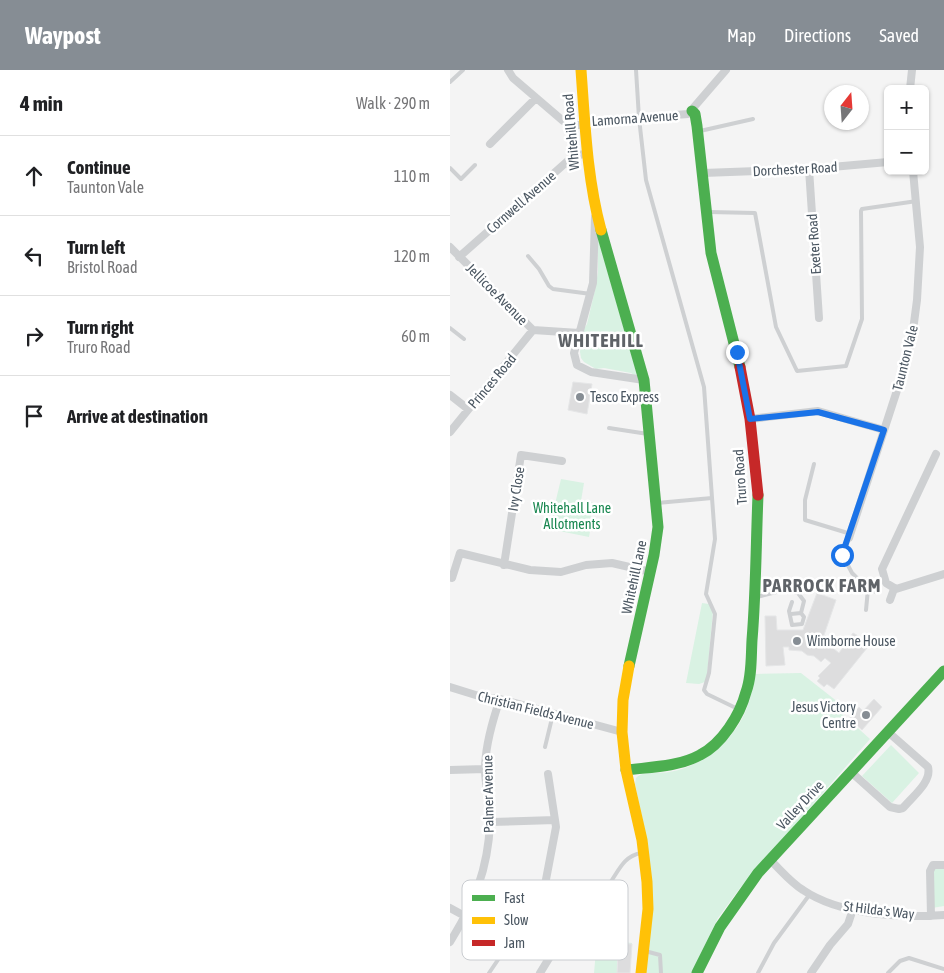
<!DOCTYPE html>
<meta charset="utf-8">
<style>
:root{--surface:#fff;--page:#f2f2f2;--text:#202124;--muted:#757577;--line:#e0e0e0;--accent:#868d94}
body{margin:0;font-family:"Asap Condensed",sans-serif;background:var(--page);color:var(--text)}
.controls{position:absolute;right:15px;top:15px;display:grid;overflow:hidden;border-radius:8px;box-shadow:0 1px 4px #0004}
.controls button{width:45px;height:45px;display:grid;place-items:center;padding:0;border:0;border-bottom:1px solid var(--line);background:var(--surface);color:var(--text);font:25px sans-serif}
.compass{position:absolute;left:374px;top:15px;width:45px;height:45px;border-radius:50%;background:var(--surface);box-shadow:0 1px 4px #0004;rotate:17deg}
.stop{position:absolute;width:15px;height:15px;margin:-11px;border:4px solid #1a73e8;border-radius:50%;background:#fff}
.stop.end{background:#1a73e8;border-color:#fff;box-shadow:0 1px 5px #0008}
.list{margin:0;padding:0;list-style:none}
h2{display:flex;justify-content:space-between;align-items:center;height:65px;margin:0;padding:0 20px;font-size:21px}
h2 small{font-size:16px;font-weight:400;color:var(--muted)}
.list li{display:grid;grid-template-columns:32px 1fr auto;gap:15px;align-items:center;box-sizing:border-box;height:80px;padding:0 20px;border-top:1px solid var(--line)}
.list b{display:block;font-size:19px;white-space:nowrap}
.list p{margin:0;font-size:16px;white-space:nowrap;color:var(--muted)}
.list em{font-size:16px;font-style:normal;color:var(--muted)}
.icon{flex:none;width:28px;height:28px;fill:none;stroke:currentColor;stroke-width:2;stroke-linecap:round;stroke-linejoin:round}
.map{position:relative;flex:none;width:494px;height:903px;overflow:hidden}
header{display:flex;align-items:center;gap:30px;box-sizing:border-box;height:70px;padding:0 25px;background:var(--accent);color:#fff}
header strong{font-size:24px}
nav{display:flex;gap:28px;margin-inline-start:auto;font-size:18px}
main{display:flex}
aside{flex:1;background:var(--surface)}
.map>svg:first-child{display:block}
</style>
<header>
<strong>Waypost</strong>
<nav><a>Map</a><a>Directions</a><a>Saved</a></nav>
</header>
<main>
<aside>
<h2>4 min<small>Walk · 290 m</small></h2>
<ul class="list">
<li><svg class="icon" aria-label="ahead" viewBox="0 0 24 24"><path d="M12 20V5M6 11l6-6 6 6"/></svg><div><b>Continue</b><p>Taunton Vale</p></div><em>110 m</em></li>
<li><svg class="icon" aria-label="left" viewBox="0 0 24 24"><path d="M17 20v-9H6M10 6l-5 5 5 5"/></svg><div><b>Turn left</b><p>Bristol Road</p></div><em>120 m</em></li>
<li><svg class="icon" aria-label="right" viewBox="0 0 24 24"><path d="M7 20v-9h11M14 6l5 5-5 5"/></svg><div><b>Turn right</b><p>Truro Road</p></div><em>60 m</em></li>
<li><svg class="icon" aria-label="arrive" viewBox="0 0 24 24"><path d="M6 21V4h12l-3 4 3 4H6"/></svg><div><b>Arrive at destination</b></div></li>
</ul>
</aside>
<div class="map">
<svg width="494" height="903" viewBox="0 0 494 903">
<rect width="100%" height="100%" fill="#f4f4f4"/>
<!-- green -->
<path fill="#d9f2e3" d="M 148,169 L 187,304 L 185,306 L 181,303 L 154,298 L 146,299 L 134,292 L 131,288 L 130,282 L 132,262 L 137,254 L 145,220 L 148,202 Z
M 111,409 L 134,413 L 131,431 L 144,433 L 140,449 L 142,450 L 139,467 L 99,459 Z
M 252,533 L 259,534 L 263,541 L 257,605 L 255,612 L 249,614 L 236,613 Z
M 351,603 L 393,636 L 389,641 L 420,669 L 290,818 L 268,848 L 250,885 L 243,903 L 196,903 L 197,771 L 185,714 L 186,708 C 193,700 209,704 219,702 C 255,696 286,669 298,635 C 302,625 302,614 304,604 Z
M 441,675 L 469,703 L 442,733 L 412,706 Z
M 494,796 L 494,836 L 482,838 L 481,805 L 484,799 Z
M 153,870 L 182,873 L 182,874 L 160,873 L 160,883 L 168,883 L 167,903 L 144,903 L 146,880 L 153,873 Z"/>
<!-- building -->
<path fill="#ddddde" stroke="#e5e6e7" d="M 123,312 L 142,314 L 137,344 L 118,340 Z
M 367,523 L 386,530 L 374,565 L 381,570 L 378,574 L 389,583 L 403,563 L 421,573 L 384,619 L 377,614 L 374,617 L 367,611 L 370,608 L 368,606 L 381,593 L 375,588 L 371,592 L 364,586 L 357,585 L 352,581 L 339,580 L 339,577 L 333,577 L 335,595 L 316,596 L 315,546 L 326,546 L 327,560 L 353,560 Z
M 424,629 L 432,637 L 412,660 L 399,648 L 409,637 L 413,641 Z
M 160,873 L 182,874 L 180,903 L 167,903 L 168,883 L 159,883 Z"/>
<g fill="none" stroke-linecap="round" stroke-linejoin="round">
<!-- lane -->
<path stroke="#ced0d2" stroke-width="4" d="M 186,0 L 189,48 L 196,110 L 254,317 L 265,469 L 256,524 L 265,544 L 259,603 L 254,620 L 257,624 L 288,639
M 0,12 L 13,0
M 250,61 L 303,49
M 0,98 L 11,109 L 25,95
M 259,142 L 305,143 L 326,257 L 347,301 L 396,296 L 412,249 L 411,141 L 412,139 L 467,131
M 78,186 L 89,199 L 99,216 L 103,219 L 141,224
M 0,258 L 14,269
M 159,358 L 198,364
M 364,394 L 355,430 L 355,450 L 401,464
M 207,433 L 262,428
M 399,468 L 393,486 L 402,503 L 418,519 L 416,540
M 418,519 L 426,522
M 307,527 L 334,520 L 348,523 L 354,531 L 351,543 L 341,544
M 342,532 L 339,541 L 342,555 L 352,554 L 354,547 L 351,543
M 95,677 L 103,644
M 160,813 C 169,800 174,786 191,783
M 195,881 L 210,885 L 211,903
M 39,903 L 58,875 L 70,846
M 308,903 L 324,873 L 360,824
M 438,903 L 450,891 L 459,888 L 494,899"/>
<!-- street -->
<path stroke="#ced0d2" stroke-width="8" d="M 58,0 L 63,8 L 112,50 L 120,55 L 134,55
M 460,19 L 462,0
M 134,52 L 238,44 L 276,0
M 40,74 L 86,28
M 359,99 L 369,248
M 253,103 L 359,99 L 438,92
M 145,147 L 143,213 L 124,283 L 127,295 L 141,302 L 194,310
M 0,177 L 83,260 L 129,263
M 9,187 L 120,89 L 127,85 L 137,84
M 0,325 L 18,339
M 300,349 L 368,341 L 434,360
M 0,362 L 83,260
M 486,384 L 432,499 L 436,513 L 446,519 L 494,504
M 399,468 L 452,305 L 462,268 L 467,230 L 470,177 L 463,101
M 54,495 L 71,385 L 112,391
M 2,508 L 10,483 L 80,500 L 111,502 L 136,495 L 162,493 L 201,502
M 440,530 L 444,519
M 0,617 L 32,627 L 50,629 L 172,662
M 0,700 L 35,699
M 401,702 L 440,737 L 449,739 L 453,738 C 462,727 482,712 478,697 L 438,662
M 98,704 L 105,750
M 41,752 L 105,750 L 106,757 L 94,820
M 319,789 C 330,799 340,812 353,820 C 390,845 450,848 494,845
M 0,838 L 42,861
M 481,846 L 480,801 L 483,795 L 494,795
M 0,872 C 24,833 38,800 40,753 C 42,736 35,718 35,700 C 35,676 42,652 50,629
M 90,903 L 120,854
M 361,903 L 380,875 L 398,854 L 403,839"/>
<!-- fast -->
<path stroke="#4caf50" stroke-width="11" d="M 242,41 L 245,44 L 247,56 L 261,183 L 290,297
M 151,160 L 194,310 L 208,457 L 204,485 L 179,596
M 176,700 C 200,697 228,697 250,685 C 272,674 290,645 296,622 C 302,606 301,587 302,570 C 306,522 306,473 308,425
M 247,903 L 270,857 L 308,803 L 494,601"/>
<!-- slow -->
<path stroke="#ffc107" stroke-width="11" d="M 131,0 C 135,54 137,108 151,160
M 179,596 L 173,630 L 172,662 L 176,700 L 192,770 L 197,812 L 198,839 L 191,903"/>
<!-- jam -->
<path stroke="#c62828" stroke-width="11" d="M 290,297 L 300,349 L 308,425"/>
</g>
<g fill="none" stroke-linecap="round" stroke-linejoin="round">
<!-- route -->
<path stroke="#1a73e8" stroke-width="6" d="M 287,282 L 300,349 L 368,342 L 434,360 L 392,485"/>
</g>
<!-- markers -->
<g fill="#868d94" stroke="#fff" stroke-width="2">
<circle cx="130" cy="327" r="5"/>
<circle cx="347" cy="571" r="5"/>
<circle cx="416" cy="645" r="5"/>
</g>
<g text-anchor="middle" stroke-width="5" stroke-linejoin="round" paint-order="stroke">
<!-- street labels -->
<g font-size="14" fill="#4a5661" stroke="#fff">
<text transform="translate(185 48) rotate(-4)" y="5">Lamorna Avenue</text>
<text transform="translate(121 62) rotate(-95)" y="5">Whitehill Road</text>
<text transform="translate(345 99) rotate(-3)" y="5">Dorchester Road</text>
<text transform="translate(71 132) rotate(-41)" y="5">Cornwell Avenue</text>
<text transform="translate(364 174) rotate(-94)" y="5">Exeter Road</text>
<text transform="translate(47 224) rotate(45)" y="5">Jellicoe Avenue</text>
<text transform="translate(455 288) rotate(-76)" y="5">Taunton Vale</text>
<text transform="translate(42 311) rotate(-50)" y="5">Princes Road</text>
<text transform="translate(290 407) rotate(-94)" y="5">Truro Road</text>
<text transform="translate(66 419) rotate(-81)" y="5">Ivy Close</text>
<text transform="translate(184 507) rotate(-78)" y="5">Whitehill Lane</text>
<text transform="translate(86 640) rotate(14)" y="5">Christian Fields Avenue</text>
<text transform="translate(38 724) rotate(-91)" y="5">Palmer Avenue</text>
<text transform="translate(350 735) rotate(-47)" y="5">Valley Drive</text>
<text transform="translate(429 840) rotate(7)" y="5">St Hilda's Way</text>
</g>
<!-- poi labels -->
<g font-size="14" fill="#4a5661" stroke="#fff" text-anchor="start">
<text x="140" y="332">Tesco Express</text>
<text x="357" y="576">Wimborne House</text>
<text x="406" y="642" text-anchor="end">Jesus Victory<tspan x="406" dy="16">Centre</tspan></text>
</g>
<!-- park labels -->
<g font-size="14" fill="#17864f" stroke="#fff">
<text x="122" y="443">Whitehall Lane<tspan x="122" dy="16">Allotments</tspan></text>
</g>
<!-- district labels -->
<g font-size="19" font-weight="bold" letter-spacing="1" fill="#5f6368" stroke="#fff">
<text x="151" y="277">WHITEHILL</text>
<text x="372" y="522">PARROCK FARM</text>
</g>
</g>
<!-- legend -->
<rect x="12" y="810" width="166" height="80" rx="8" fill="#fff" stroke="#c9ccd0" stroke-width="1"/>
<rect x="22" y="825" width="23" height="6" fill="#4caf50"/>
<rect x="22" y="847" width="23" height="7" fill="#ffc107"/>
<rect x="22" y="870" width="23" height="6" fill="#c62828"/>
<g font-size="14" fill="#4a5661">
<text x="54" y="833">Fast</text>
<text x="54" y="855">Slow</text>
<text x="54" y="878">Jam</text>
</g>
</svg>
<div class="controls">
<button>+</button>
<button>−</button>
</div>
<svg class="compass" viewBox="-18 -18 36 36"><path d="M0-13l5 13h-10z" fill="#e53935"/><path d="M0 13l5-13h-10z" fill="#757577"/></svg>
<div class="stop" style="left:392px;top:485px"></div>
<div class="stop end" style="left:287px;top:282px"></div>
</div>
</main>
